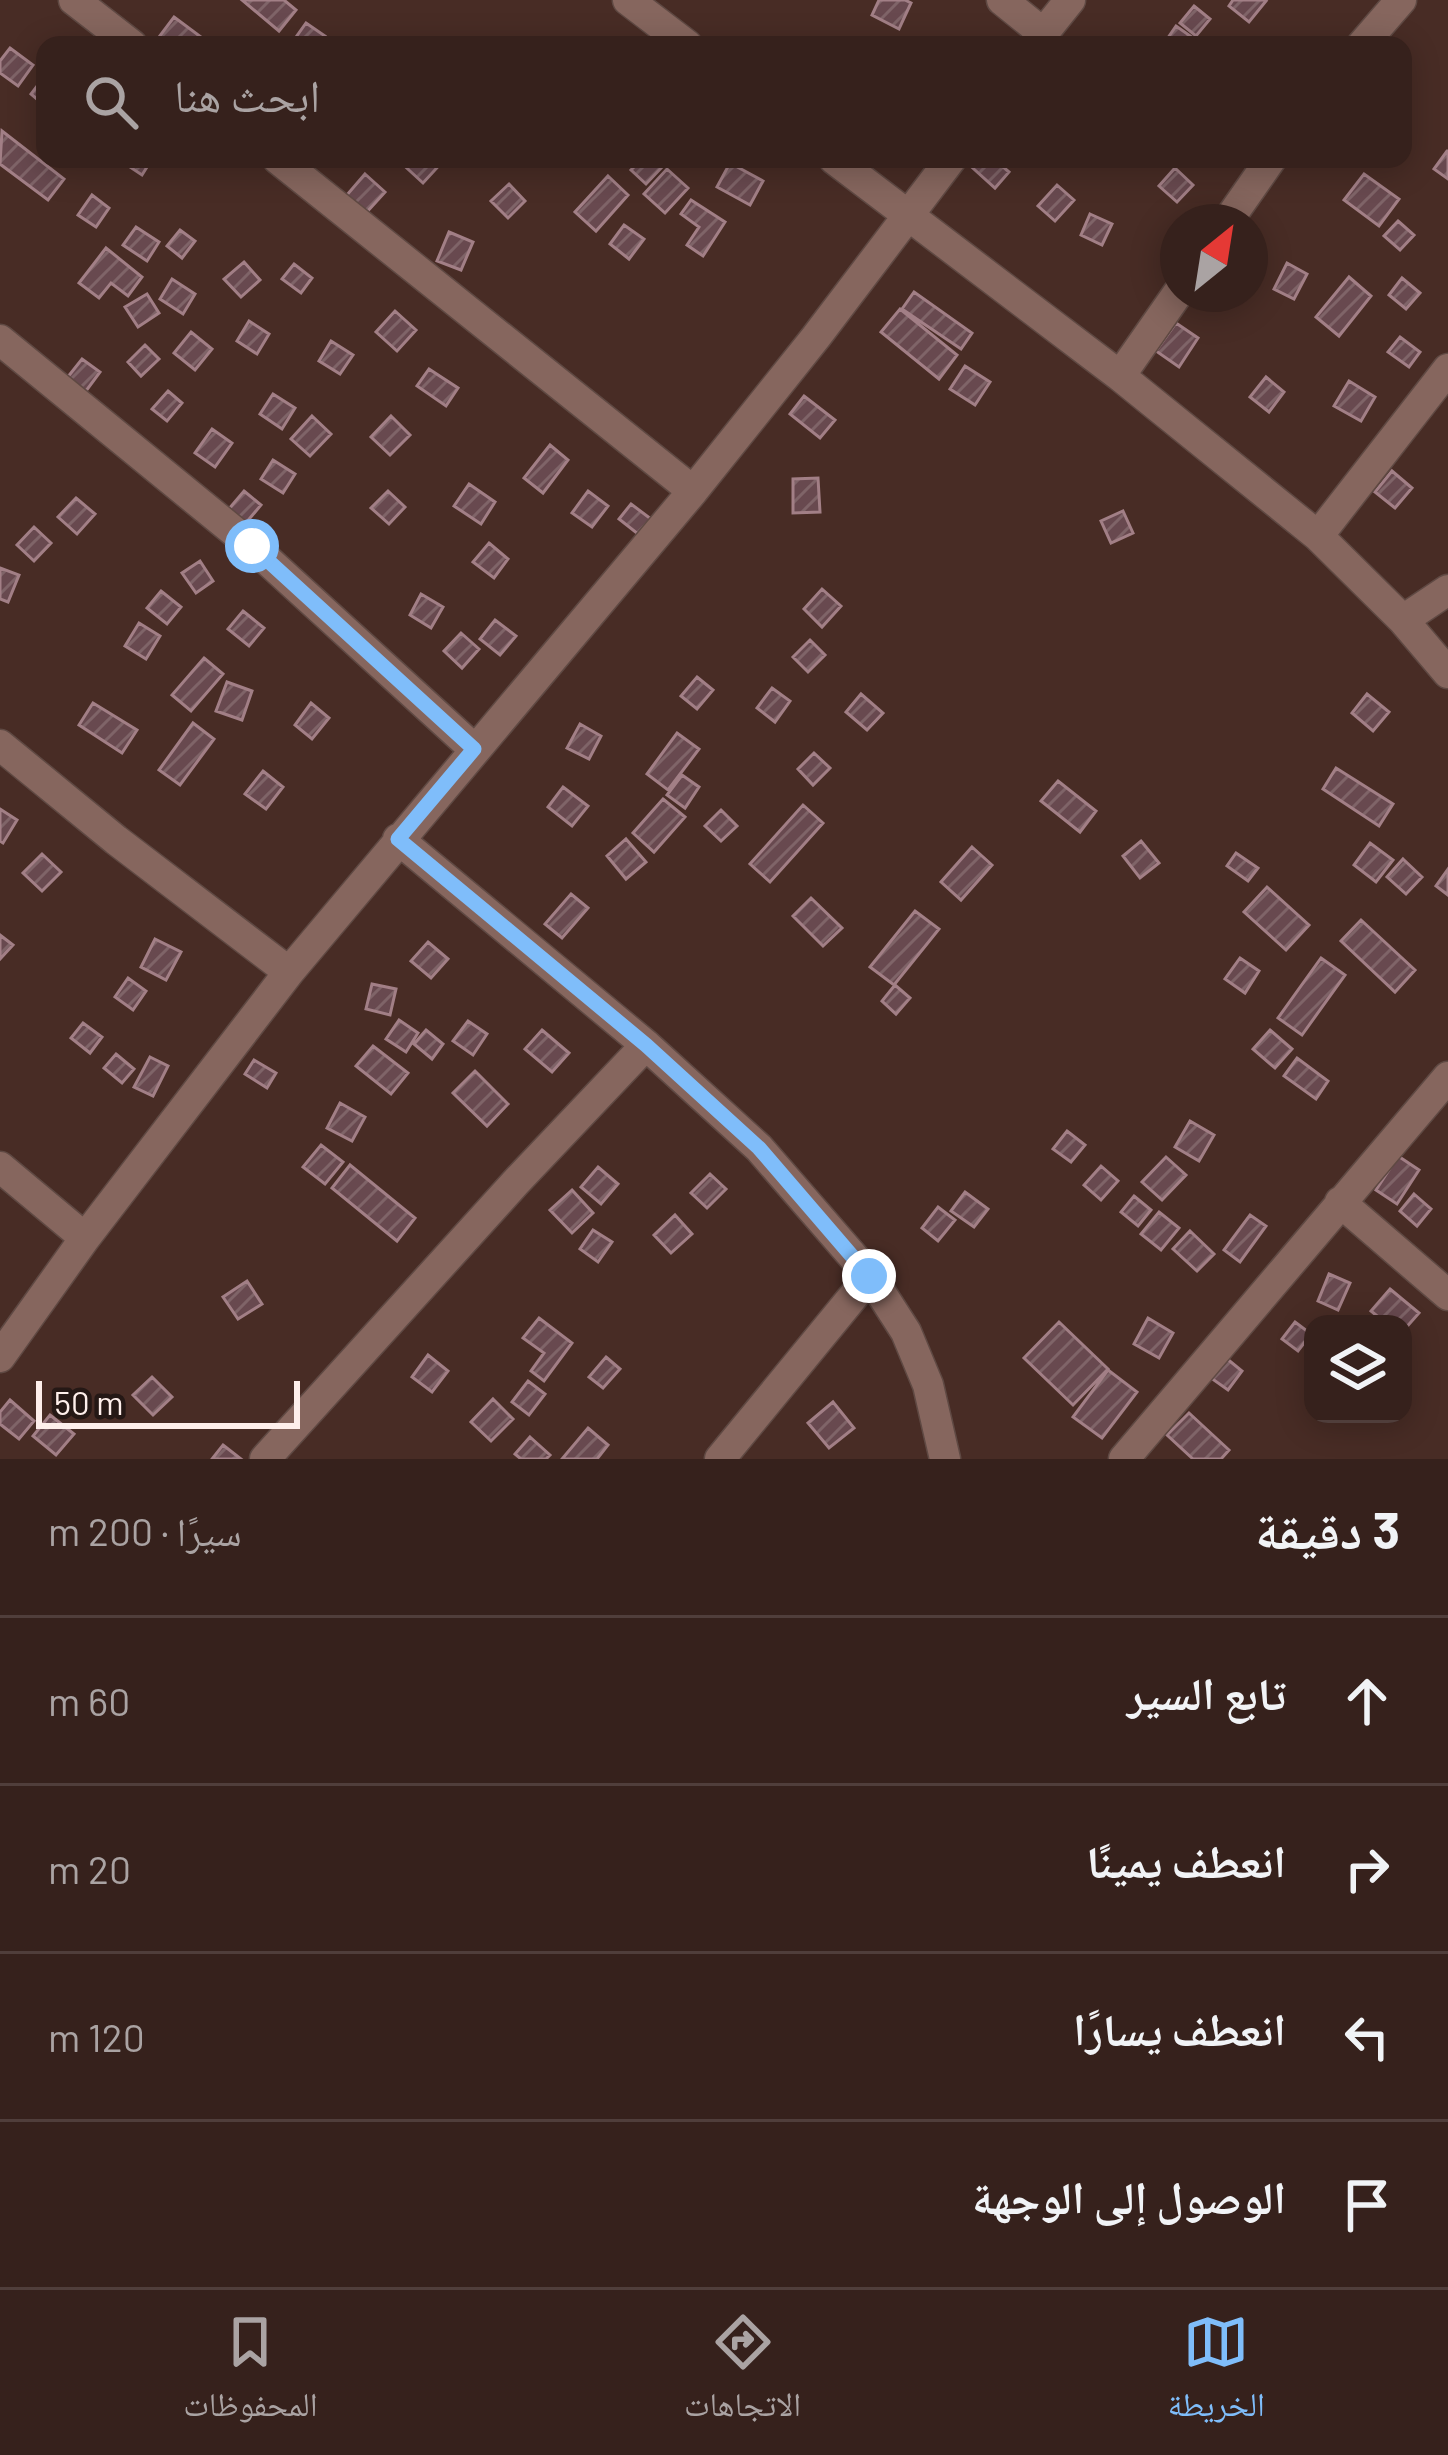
<!DOCTYPE html>
<html lang="ar">
<meta charset="utf-8">
<style>
:root{--surface:#36211c;--page:#412e29;--text:#f1f3f6;--muted:#aaa3a3;--line:#503e3b;--accent:#7fbdfa}
body{margin:0;font-family:Barlow,"Noto Naskh Arabic",sans-serif;background:var(--page);color:var(--text);direction:rtl}
.controls{position:absolute;right:36px;bottom:36px;display:grid;overflow:hidden;border-radius:24px;box-shadow:0 6px 30px #0003}
.controls button{width:108px;height:108px;display:grid;place-items:center;padding:0;border:0;border-bottom:3px solid var(--line);background:var(--surface);color:var(--text);font:60px sans-serif}
.compass{position:absolute;left:1160px;top:204px;width:108px;height:108px;border-radius:50%;background:var(--surface);box-shadow:0 6px 30px #0003;rotate:30deg}
.scale{position:absolute;left:36px;bottom:30px;width:264px;box-sizing:border-box;padding-left:12px;border:6px solid #feefeb;border-top:0;font-size:33px;line-height:42px;white-space:nowrap;color:#feefeb;-webkit-text-stroke:9px #251815;paint-order:stroke}
.stop{position:absolute;width:36px;height:36px;margin:-27px;border:9px solid #7fbdfa;border-radius:50%;background:#fff}
.stop.end{background:#7fbdfa;border-color:#fff;box-shadow:0 3px 12px #0008}
.list{margin:0;padding:0;list-style:none}
h2{display:flex;justify-content:space-between;align-items:center;height:156px;margin:0;padding:0 48px;font-size:51px}
h2 small{font-size:39px;font-weight:400;color:var(--muted)}
.list li{display:grid;grid-template-columns:78px 1fr auto;gap:36px;align-items:center;box-sizing:border-box;height:168px;padding:0 48px;border-top:3px solid var(--line)}
.list b{display:block;font-size:45px;white-space:nowrap}
.list em{font-size:39px;font-style:normal;color:var(--muted)}
.icon{flex:none;width:66px;height:66px;fill:none;stroke:currentColor;stroke-width:2;stroke-linecap:round;stroke-linejoin:round}
.map{position:relative;flex:none;width:1448px;height:1459px;overflow:hidden;direction:ltr}
.search{position:absolute;background:var(--surface);box-shadow:0 6px 30px #0003;left:36px;right:36px;top:36px;height:132px;display:flex;align-items:center;gap:30px;box-sizing:border-box;padding:0 42px;border-radius:24px;color:var(--muted);font-size:45px}
.sheet{height:828px;background:var(--surface)}
nav{display:flex;justify-content:space-around;align-items:center;box-sizing:border-box;height:168px;border-top:3px solid var(--line);background:var(--surface);font-size:33px;color:var(--muted)}
nav a{display:grid;justify-items:center;gap:6px}
nav .on{color:var(--accent)}
.map>svg:first-child{display:block}
</style>
<div class="map">
<svg width="1448" height="1459" viewBox="0 0 1448 1459">
<defs>
<pattern id="building-hatch" width="6" height="6" patternUnits="userSpaceOnUse" patternTransform="scale(3)"><rect width="6" height="6" fill="#68494f"/><path d="M-1 1l2-2M0 6l6-6M5 7l2-2" fill="none" stroke="#7f6468"/></pattern>
</defs>
<rect width="100%" height="100%" fill="#482c25"/>
<!-- building -->
<path fill="url(#building-hatch)" stroke="#a27f86" stroke-width="3" d="M 242,0 L 284,0 L 296,10 L 279,31 Z
M 879,0 L 905,0 L 911,3 L 899,29 L 872,15 Z
M 1233,0 L 1264,0 L 1266,1 L 1249,22 L 1229,6 Z
M 1194,6 L 1210,19 L 1196,36 L 1180,23 Z
M 174,17 L 201,37 L 195,45 L 153,45 Z
M 306,23 L 325,36 L 318,45 L 301,45 L 294,40 Z
M 1176,26 L 1196,40 L 1192,45 L 1163,45 Z
M 10,48 L 33,65 L 18,86 L 0,73 L 0,61 Z
M 44,77 L 45,79 L 45,106 L 31,94 Z
M 2,131 L 64,179 L 48,200 L 0,164 Z
M 1447,151 L 1448,151 L 1448,179 L 1434,169 Z
M 118,159 L 152,159 L 142,175 Z
M 397,159 L 445,159 L 423,183 Z
M 642,159 L 653,159 L 662,167 L 646,184 L 631,170 Z
M 966,159 L 994,159 L 1009,172 L 995,188 L 965,161 Z
M 730,163 L 763,181 L 750,205 L 717,187 Z
M 1175,168 L 1193,185 L 1177,202 L 1159,186 Z
M 667,169 L 688,188 L 665,213 L 644,194 Z
M 365,174 L 385,192 L 366,213 L 346,196 Z
M 1364,174 L 1399,199 L 1379,226 L 1344,200 Z
M 608,176 L 628,195 L 596,231 L 575,212 Z
M 509,184 L 525,201 L 508,218 L 491,201 Z
M 1057,185 L 1074,200 L 1055,221 L 1038,206 Z
M 92,195 L 109,208 L 96,227 L 78,215 Z
M 691,200 L 725,222 L 703,256 L 687,245 L 699,227 L 681,214 Z
M 1090,214 L 1112,224 L 1102,245 L 1081,235 Z
M 1398,221 L 1414,235 L 1400,250 L 1384,236 Z
M 624,225 L 644,239 L 629,259 L 610,244 Z
M 136,227 L 159,242 L 147,261 L 123,245 Z
M 180,230 L 195,241 L 182,258 L 167,246 Z
M 449,232 L 473,242 L 461,270 L 437,261 Z
M 106,248 L 142,277 L 128,296 L 111,283 L 99,298 L 79,283 Z
M 244,262 L 260,280 L 241,297 L 224,279 Z
M 1287,263 L 1307,274 L 1294,299 L 1274,289 Z
M 294,264 L 312,278 L 301,293 L 282,279 Z
M 1349,277 L 1371,296 L 1339,336 L 1316,317 Z
M 1402,278 L 1420,293 L 1406,309 L 1389,295 Z
M 172,279 L 195,294 L 183,314 L 160,299 Z
M 914,292 L 972,333 L 961,349 L 902,309 Z
M 147,294 L 159,313 L 138,327 L 125,307 Z
M 900,309 L 957,355 L 939,379 L 881,332 Z
M 395,311 L 416,330 L 397,351 L 376,332 Z
M 249,321 L 269,334 L 257,354 L 237,341 Z
M 1176,323 L 1198,338 L 1179,367 L 1156,351 Z
M 191,332 L 212,349 L 195,370 L 174,353 Z
M 1400,337 L 1420,352 L 1409,367 L 1388,352 Z
M 331,341 L 353,355 L 340,374 L 319,361 Z
M 145,345 L 159,359 L 141,376 L 128,362 Z
M 82,359 L 100,372 L 86,391 L 67,378 Z
M 965,366 L 990,382 L 975,405 L 950,389 Z
M 429,369 L 458,388 L 446,406 L 417,386 Z
M 1266,377 L 1284,392 L 1269,412 L 1250,397 Z
M 1349,381 L 1375,397 L 1361,421 L 1334,406 Z
M 168,391 L 182,403 L 167,421 L 152,409 Z
M 273,394 L 295,408 L 282,429 L 260,414 Z
M 804,396 L 835,420 L 820,438 L 790,414 Z
M 312,416 L 331,434 L 310,456 L 291,439 Z
M 391,416 L 410,435 L 390,455 L 371,437 Z
M 212,429 L 232,443 L 215,467 L 195,453 Z
M 550,445 L 568,460 L 543,493 L 524,478 Z
M 273,460 L 295,474 L 283,493 L 261,479 Z
M 1392,471 L 1412,488 L 1395,508 L 1375,492 Z
M 818,478 L 820,512 L 793,513 L 793,479 Z
M 469,484 L 495,502 L 481,524 L 454,506 Z
M 244,491 L 261,505 L 245,524 L 228,510 Z
M 388,491 L 405,507 L 389,524 L 371,508 Z
M 588,491 L 608,506 L 592,527 L 572,513 Z
M 76,498 L 95,514 L 77,534 L 58,517 Z
M 631,504 L 651,519 L 638,534 L 619,519 Z
M 1123,511 L 1133,533 L 1111,543 L 1101,521 Z
M 34,527 L 51,543 L 34,561 L 17,545 Z
M 489,543 L 508,559 L 494,578 L 473,562 Z
M 200,561 L 213,581 L 196,593 L 182,573 Z
M 0,568 L 19,575 L 8,602 L 0,599 Z
M 822,589 L 841,606 L 822,627 L 804,609 Z
M 161,591 L 181,607 L 167,624 L 147,608 Z
M 421,594 L 443,607 L 431,628 L 410,615 Z
M 243,611 L 264,628 L 249,646 L 228,629 Z
M 495,620 L 516,636 L 500,655 L 480,639 Z
M 139,623 L 160,636 L 146,659 L 125,646 Z
M 461,633 L 479,649 L 462,668 L 444,651 Z
M 810,640 L 825,655 L 808,672 L 793,657 Z
M 204,658 L 223,674 L 191,711 L 172,695 Z
M 697,677 L 713,690 L 697,709 L 681,696 Z
M 227,682 L 252,691 L 242,720 L 216,711 Z
M 772,688 L 790,701 L 775,722 L 757,708 Z
M 861,694 L 883,713 L 867,730 L 846,712 Z
M 1367,694 L 1389,712 L 1373,731 L 1352,713 Z
M 93,703 L 137,730 L 122,753 L 79,725 Z
M 311,703 L 329,718 L 312,739 L 295,725 Z
M 193,723 L 214,739 L 180,785 L 159,770 Z
M 580,724 L 601,736 L 589,759 L 567,748 Z
M 677,733 L 699,749 L 668,790 L 647,774 Z
M 814,753 L 830,768 L 813,785 L 798,769 Z
M 1336,768 L 1393,804 L 1379,826 L 1323,789 Z
M 263,771 L 283,787 L 266,809 L 245,794 Z
M 682,775 L 699,787 L 685,808 L 667,795 Z
M 1058,781 L 1096,811 L 1080,832 L 1041,801 Z
M 563,787 L 588,806 L 572,826 L 548,807 Z
M 663,799 L 685,817 L 654,852 L 633,833 Z
M 803,805 L 823,823 L 770,882 L 750,864 Z
M 0,809 L 17,820 L 3,843 L 0,841 Z
M 721,810 L 737,826 L 721,841 L 705,826 Z
M 626,839 L 646,862 L 626,879 L 607,856 Z
M 1141,841 L 1159,863 L 1140,878 L 1123,856 Z
M 1370,843 L 1393,860 L 1376,882 L 1354,865 Z
M 972,847 L 992,865 L 961,900 L 941,882 Z
M 1236,853 L 1258,868 L 1248,881 L 1227,866 Z
M 42,854 L 61,872 L 42,891 L 23,873 Z
M 1403,859 L 1422,877 L 1406,894 L 1387,877 Z
M 1448,869 L 1448,895 L 1436,886 Z
M 1267,887 L 1309,925 L 1286,950 L 1244,912 Z
M 571,894 L 588,908 L 562,938 L 545,924 Z
M 811,898 L 842,928 L 823,946 L 793,916 Z
M 915,911 L 939,929 L 894,985 L 870,967 Z
M 1361,920 L 1415,970 L 1395,992 L 1341,941 Z
M 0,935 L 13,945 L 0,959 Z
M 155,939 L 181,952 L 166,980 L 141,967 Z
M 428,942 L 448,959 L 431,978 L 411,961 Z
M 1240,958 L 1259,971 L 1245,993 L 1225,979 Z
M 1321,958 L 1345,975 L 1302,1035 L 1278,1018 Z
M 128,978 L 146,991 L 133,1010 L 115,997 Z
M 372,984 L 396,989 L 390,1015 L 366,1009 Z
M 895,985 L 910,998 L 896,1014 L 882,1001 Z
M 399,1020 L 418,1033 L 406,1052 L 386,1039 Z
M 468,1021 L 487,1034 L 473,1055 L 453,1041 Z
M 83,1023 L 102,1037 L 90,1053 L 71,1038 Z
M 426,1030 L 443,1044 L 432,1059 L 414,1044 Z
M 542,1030 L 569,1053 L 552,1072 L 525,1049 Z
M 1270,1030 L 1292,1049 L 1275,1068 L 1253,1049 Z
M 373,1046 L 408,1073 L 391,1094 L 356,1066 Z
M 116,1054 L 134,1069 L 122,1083 L 104,1068 Z
M 150,1057 L 168,1066 L 153,1096 L 134,1087 Z
M 1297,1058 L 1328,1081 L 1316,1099 L 1284,1076 Z
M 254,1060 L 276,1073 L 267,1088 L 245,1074 Z
M 475,1071 L 508,1104 L 487,1126 L 453,1093 Z
M 340,1103 L 365,1117 L 352,1141 L 327,1128 Z
M 1190,1121 L 1214,1135 L 1199,1161 L 1175,1147 Z
M 1067,1131 L 1085,1145 L 1071,1162 L 1053,1149 Z
M 321,1145 L 343,1162 L 325,1184 L 303,1167 Z
M 1398,1156 L 1419,1170 L 1397,1204 L 1376,1190 Z
M 1166,1157 L 1186,1175 L 1162,1200 L 1142,1182 Z
M 350,1165 L 415,1218 L 397,1241 L 332,1188 Z
M 1101,1166 L 1118,1181 L 1101,1200 L 1084,1185 Z
M 598,1167 L 618,1184 L 601,1204 L 581,1187 Z
M 710,1174 L 726,1189 L 707,1208 L 691,1193 Z
M 572,1190 L 593,1213 L 572,1233 L 550,1210 Z
M 965,1192 L 988,1209 L 974,1227 L 951,1211 Z
M 1414,1194 L 1431,1209 L 1417,1226 L 1400,1211 Z
M 1134,1196 L 1151,1210 L 1138,1226 L 1121,1212 Z
M 938,1207 L 955,1220 L 938,1241 L 922,1228 Z
M 1159,1212 L 1179,1228 L 1161,1250 L 1141,1234 Z
M 675,1215 L 692,1234 L 671,1253 L 654,1235 Z
M 1250,1215 L 1266,1226 L 1240,1262 L 1224,1250 Z
M 593,1230 L 612,1242 L 598,1262 L 580,1249 Z
M 1190,1231 L 1214,1254 L 1197,1271 L 1173,1249 Z
M 1329,1274 L 1350,1283 L 1338,1310 L 1318,1301 Z
M 247,1281 L 262,1304 L 238,1319 L 223,1297 Z
M 1390,1289 L 1419,1313 L 1403,1331 L 1403,1324 L 1387,1324 L 1371,1311 Z
M 539,1318 L 572,1343 L 544,1381 L 531,1371 L 544,1353 L 523,1338 Z
M 1148,1318 L 1173,1333 L 1159,1358 L 1134,1344 Z
M 1059,1322 L 1108,1369 L 1073,1405 L 1024,1358 Z
M 1295,1322 L 1311,1334 L 1298,1351 L 1282,1339 Z
M 428,1355 L 448,1371 L 432,1392 L 412,1377 Z
M 606,1357 L 620,1369 L 603,1388 L 589,1377 Z
M 1226,1358 L 1242,1371 L 1228,1390 L 1211,1378 Z
M 1108,1370 L 1137,1392 L 1102,1438 L 1073,1417 Z
M 152,1377 L 172,1397 L 153,1415 L 133,1395 Z
M 528,1381 L 545,1394 L 529,1415 L 512,1402 Z
M 493,1399 L 513,1419 L 491,1441 L 471,1422 Z
M 10,1400 L 34,1421 L 19,1439 L 0,1424 L 0,1412 Z
M 833,1402 L 854,1428 L 829,1448 L 808,1423 Z
M 1189,1413 L 1229,1450 L 1221,1459 L 1193,1459 L 1167,1435 Z
M 50,1415 L 74,1434 L 56,1455 L 33,1436 Z
M 588,1428 L 608,1445 L 597,1459 L 562,1459 Z
M 530,1437 L 550,1455 L 546,1459 L 521,1459 L 515,1454 Z
M 223,1445 L 241,1459 L 212,1459 Z"/>
<g fill="none" stroke-linecap="round" stroke-linejoin="round">
<defs>
<path id="street" d="M 74,0 L 132,45
M 628,0 L 687,45
M 1002,0 L 1043,33
M 1034,45 L 1070,0
M 1362,45 L 1401,0
M 278,159 L 693,491
M 834,159 L 1120,376 L 1318,536 L 1403,620 L 1448,673
M 1227,222 L 1271,159
M 0,340 L 252,546 L 474,749
M 1120,376 L 1178,293
M 1318,536 L 1448,369
M 1403,620 L 1448,590
M 0,745 L 116,840 L 289,972
M 398,839 L 646,1045 L 759,1148 L 870,1276 L 906,1332 L 928,1385 L 945,1459
M 0,1167 L 85,1238
M 1340,1202 L 1448,1295
M 0,1357 L 85,1238 L 289,972 L 693,491 L 816,337 L 951,159
M 265,1459 L 516,1182 L 646,1045
M 720,1459 L 870,1276
M 1124,1459 L 1448,1077"/>
</defs>
<!-- street casing -->
<use href="#street" stroke="#5f4943" stroke-width="33"/>
<!-- street -->
<use href="#street" stroke="#86665e" stroke-width="30"/>
</g>
<g fill="none" stroke-linecap="round" stroke-linejoin="round">
<!-- route -->
<path stroke="#7fbdfa" stroke-width="15" d="M 252,546 L 474,749 L 398,839 L 646,1045 L 759,1148 L 869,1276"/>
</g>
</svg>
<div class="controls">
<button><svg class="icon" aria-label="layers" viewBox="0 0 24 24"><path d="M12 4l9 5-9 5-9-5zM3 14l9 5 9-5"/></svg></button>
</div>
<svg class="compass" viewBox="-18 -18 36 36"><path d="M0-13l5 13h-10z" fill="#e53935"/><path d="M0 13l5-13h-10z" fill="#aaa3a3"/></svg>
<div class="scale">50 m</div>
<div class="stop" style="left:252px;top:546px"></div>
<div class="stop end" style="left:869px;top:1276px"></div>
<div class="search"><svg class="icon" aria-label="search" viewBox="0 0 24 24"><circle cx="10" cy="10" r="6"/><path d="M15 15l6 6"/></svg>ابحث هنا</div>
</div>
<section class="sheet">
<h2>3 دقيقة<small>سيرًا · 200 m</small></h2>
<ul class="list">
<li><svg class="icon" aria-label="ahead" viewBox="0 0 24 24"><path d="M12 20V5M6 11l6-6 6 6"/></svg><div><b>تابع السير</b></div><em>60 m</em></li>
<li><svg class="icon" aria-label="right" viewBox="0 0 24 24"><path d="M7 20v-9h11M14 6l5 5-5 5"/></svg><div><b>انعطف يمينًا</b></div><em>20 m</em></li>
<li><svg class="icon" aria-label="left" viewBox="0 0 24 24"><path d="M17 20v-9H6M10 6l-5 5 5 5"/></svg><div><b>انعطف يسارًا</b></div><em>120 m</em></li>
<li><svg class="icon" aria-label="arrive" viewBox="0 0 24 24"><path d="M6 21V4h12l-3 4 3 4H6"/></svg><div><b>الوصول إلى الوجهة</b></div></li>
</ul>
</section>
<nav>
<a class="on"><svg class="icon" aria-label="map" viewBox="0 0 24 24"><path d="M3 6l6-2 6 2 6-2v14l-6 2-6-2-6 2zM9 4v14M15 6v14"/></svg>الخريطة</a>
<a><svg class="icon" aria-label="directions" viewBox="0 0 24 24"><path d="M12 3l9 9-9 9-9-9zM9 14v-3h6M13 9l2 2-2 2"/></svg>الاتجاهات</a>
<a><svg class="icon" aria-label="saved" viewBox="0 0 24 24"><path d="M7 4h10v16l-5-4-5 4z"/></svg>المحفوظات</a>
</nav>
